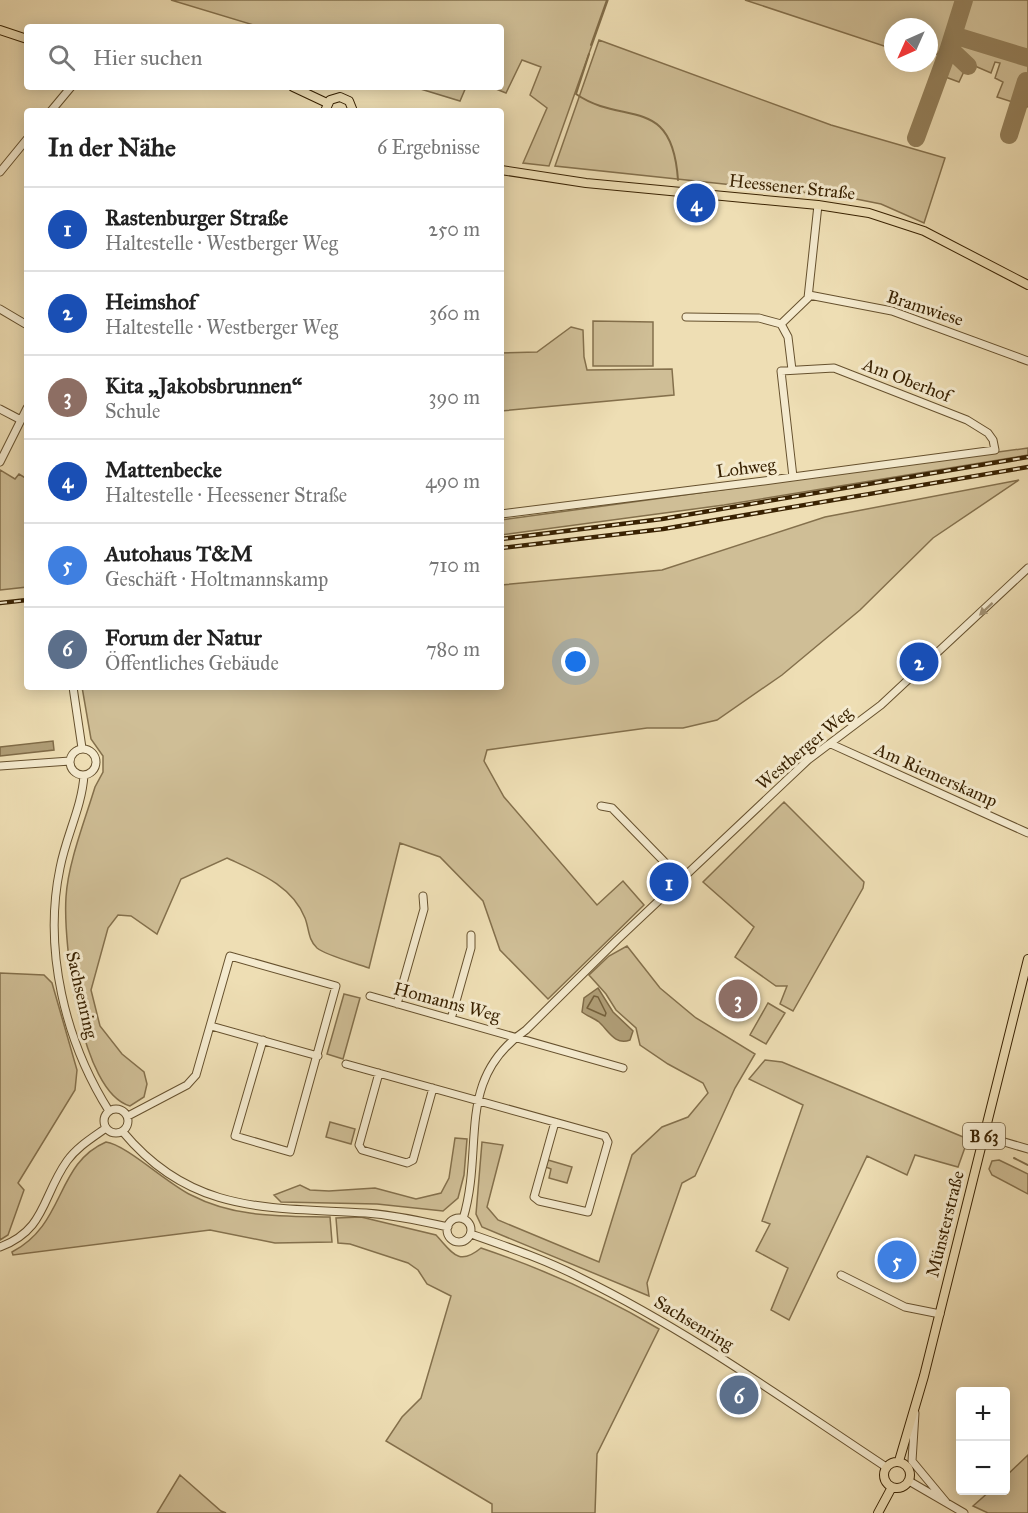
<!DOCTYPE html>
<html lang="de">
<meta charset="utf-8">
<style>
:root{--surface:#fff;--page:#f6f6f6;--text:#222;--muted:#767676;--line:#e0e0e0;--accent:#db2777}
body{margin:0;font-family:"IM FELL Great Primer",serif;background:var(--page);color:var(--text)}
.controls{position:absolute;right:18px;bottom:18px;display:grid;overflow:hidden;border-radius:6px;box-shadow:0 3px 15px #0003}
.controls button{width:54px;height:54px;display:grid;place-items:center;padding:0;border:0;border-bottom:2px solid var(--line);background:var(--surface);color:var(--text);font:30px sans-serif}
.compass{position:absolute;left:884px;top:18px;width:54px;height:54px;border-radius:50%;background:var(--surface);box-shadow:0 3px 15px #0003;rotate:225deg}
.you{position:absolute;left:576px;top:662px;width:21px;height:21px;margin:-15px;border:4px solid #fff;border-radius:50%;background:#1a73e8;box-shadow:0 0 0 9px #1a73e833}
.badge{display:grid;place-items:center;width:39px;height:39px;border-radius:50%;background:var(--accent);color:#fff;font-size:20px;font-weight:700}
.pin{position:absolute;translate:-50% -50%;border:3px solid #fff;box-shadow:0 2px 6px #0006}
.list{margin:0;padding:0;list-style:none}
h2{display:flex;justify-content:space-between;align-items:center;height:78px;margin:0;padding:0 24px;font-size:26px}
h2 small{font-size:20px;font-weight:400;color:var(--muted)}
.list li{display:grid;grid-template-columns:39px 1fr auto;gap:18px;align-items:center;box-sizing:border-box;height:84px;padding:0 24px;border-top:2px solid var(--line)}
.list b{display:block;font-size:22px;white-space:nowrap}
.list p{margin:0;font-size:20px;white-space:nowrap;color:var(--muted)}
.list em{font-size:20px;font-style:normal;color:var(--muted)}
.icon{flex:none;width:33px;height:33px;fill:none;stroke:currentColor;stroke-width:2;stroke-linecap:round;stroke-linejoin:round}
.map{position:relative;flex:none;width:1028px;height:1513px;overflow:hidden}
.search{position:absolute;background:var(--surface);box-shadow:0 3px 15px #0003;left:24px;top:24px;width:480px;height:66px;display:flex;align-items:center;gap:15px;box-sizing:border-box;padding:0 21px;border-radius:6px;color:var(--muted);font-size:22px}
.panel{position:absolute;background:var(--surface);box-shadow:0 3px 15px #0003;left:24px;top:108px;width:480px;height:582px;border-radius:6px}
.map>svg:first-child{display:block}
</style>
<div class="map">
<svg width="1028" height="1513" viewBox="0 0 1028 1513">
<rect width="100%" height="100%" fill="#eedeb4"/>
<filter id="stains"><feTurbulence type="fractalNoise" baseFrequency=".00333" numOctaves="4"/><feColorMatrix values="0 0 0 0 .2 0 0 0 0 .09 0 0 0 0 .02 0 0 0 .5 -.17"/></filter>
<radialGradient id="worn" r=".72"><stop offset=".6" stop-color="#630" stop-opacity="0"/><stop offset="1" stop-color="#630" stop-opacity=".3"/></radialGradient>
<!-- green -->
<path fill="#cfbe96" stroke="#84704c" stroke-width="1.5" d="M 171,0 L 608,0 L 549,166 L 523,163 L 547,108 L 530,95 L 541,67 L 522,60 L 506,93 L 491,87 L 501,87 L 501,27 L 260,27 Z
M 745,0 L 1028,0 L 1028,107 L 997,97 L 1003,82 L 995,78 L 1000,63 L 995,62 L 991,73 L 968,63 L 959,82 L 940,75 L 947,55 L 940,52 L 929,59 L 929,27 L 893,27 L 893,49 Z
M 599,40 L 831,125 L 945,158 L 924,223 L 881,204 L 846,197 L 555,166 Z
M 414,87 L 466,87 L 460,101 Z
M 593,321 L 653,322 L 653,366 L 593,366 Z
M 571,327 L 583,330 L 584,357 L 587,370 L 672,369 L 674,395 L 501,411 L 501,353 L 537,352 Z
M 1028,448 L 1028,455 L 724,505 L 501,535 L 501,520 Z
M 0,470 L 15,479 L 19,474 L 27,479 L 27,587 L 0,590 Z
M 1019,480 L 933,538 L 860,610 L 782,675 L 717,720 L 683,728 L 647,728 L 487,750 L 484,761 L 504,797 L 597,905 L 623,881 L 644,905 L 548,999 L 500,950 L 483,901 L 440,857 L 400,843 L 369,968 C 356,963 327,956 317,948 C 308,940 309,928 305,918 C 292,885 257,872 227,858 L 181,879 L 157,934 L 131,916 L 118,915 L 108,928 L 91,990 L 100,1026 L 122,1054 L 144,1072 L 147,1084 L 144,1097 L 130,1106 C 80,1092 63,943 66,897 C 68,863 85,820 95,787 L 103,772 L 103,756 L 91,739 L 82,687 L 501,687 L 501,585 L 662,570 L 825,517 Z
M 784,802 L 864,882 L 863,888 L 793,1011 L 780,1004 L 787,986 L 776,986 L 735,957 L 754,927 L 703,882 Z
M 627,946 L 660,988 L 696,1018 L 755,1054 L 735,1088 L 695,1176 L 682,1183 L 647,1283 L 649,1296 L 482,1227 L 476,1214 L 482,1142 L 503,1145 L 487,1207 L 498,1220 L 599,1262 L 632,1155 L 662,1127 L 688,1117 L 708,1093 L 703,1083 L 668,1064 L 640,1045 L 636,1028 L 616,1010 L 606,994 L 589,975 L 609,956 Z
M 0,973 L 44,975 L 52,983 L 77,1070 L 75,1090 L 18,1183 L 24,1190 L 8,1235 L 0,1240 Z
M 344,994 L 360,998 L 343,1059 L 327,1054 Z
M 768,1003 L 785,1013 L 766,1044 L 750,1035 Z
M 765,1060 L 782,1062 L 968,1139 L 958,1167 L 915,1155 L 907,1175 L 867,1156 L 789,1320 L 771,1310 L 788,1268 L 756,1251 L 770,1224 L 762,1221 L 803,1105 L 749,1079 Z
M 330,1122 L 355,1129 L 351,1144 L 326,1137 Z
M 455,1138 L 467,1139 L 464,1175 L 458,1198 L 443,1211 L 377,1204 L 281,1202 L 274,1195 L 300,1185 L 310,1190 L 329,1191 L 375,1188 L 416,1199 L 441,1193 L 449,1178 Z
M 106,1142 C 125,1144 168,1184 191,1195 C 235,1218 281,1216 330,1217 L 332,1242 L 275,1243 L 210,1230 L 13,1255 L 12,1252 C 66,1224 55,1164 106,1142 Z
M 548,1160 L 572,1167 L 567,1183 L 549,1178 L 551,1169 L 546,1167 Z
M 999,1160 L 1028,1174 L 1028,1194 L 992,1175 L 989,1169 L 992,1161 Z
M 361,1217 L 436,1235 C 452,1252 458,1267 481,1248 C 543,1269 602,1295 659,1329 L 597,1454 L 595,1513 L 492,1513 L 492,1504 L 386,1441 L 402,1417 L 421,1398 L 451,1296 L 427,1284 L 418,1270 L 408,1263 L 350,1244 L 338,1243 L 336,1218 Z
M 1028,1455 L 1028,1513 L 988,1513 L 973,1506 L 990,1491 L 1006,1490 L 1006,1476 Z
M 180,1475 L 221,1511 L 226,1513 L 157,1513 Z"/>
<!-- water -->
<path fill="#b09e77" stroke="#806c48" stroke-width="1.5" d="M 53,741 L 54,750 L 0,756 L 0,747 Z
M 598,988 L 613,1012 L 633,1031 L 630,1040 C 615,1046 608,1030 599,1022 C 594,1018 587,1016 582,1012 L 584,998 Z"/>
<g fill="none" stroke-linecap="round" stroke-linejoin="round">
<!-- shore -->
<path stroke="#74603c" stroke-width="1.5" d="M 594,996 L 598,997 L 606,1013 L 605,1016 L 587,1008 Z"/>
<!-- stream -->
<path stroke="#806c48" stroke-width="2" d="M 591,45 L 607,0
M 589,54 L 576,94 C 624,127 672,93 678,180
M 1014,1158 L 1028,1165"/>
<!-- taxiway -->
<path stroke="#94805b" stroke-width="18" d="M 964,0 L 949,48 L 968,66
M 953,35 L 1028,58
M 1009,135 L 1026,81
M 916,138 L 949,48"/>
<defs>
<path id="minor" d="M 51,111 L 71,87
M 0,172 L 27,139
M 809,295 L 892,311 L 1028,361
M 0,309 L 27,325
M 686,317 L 759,318 L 781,324 L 808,298 L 818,205
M 781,324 L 788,337 L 792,370
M 0,409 L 21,420
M 0,462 L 27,408
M 501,514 L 764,481 L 793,477 L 995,450 L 993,440 L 988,433 L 967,420 L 834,368 L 781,371 L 793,477
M 73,687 L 82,748
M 831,744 L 1028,833
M70 762a13 13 0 1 1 26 0a13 13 0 1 1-26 0Z
M 0,766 L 70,761
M 84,775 C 82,807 66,836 60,868 C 43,950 65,1041 109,1111
M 601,806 L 612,808 L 681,879
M 370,996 L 623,1068
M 397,1004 L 424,909 L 423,896
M 451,1019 L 471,948 L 471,935
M 211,1026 L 318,1056
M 346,1064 L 605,1136 L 608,1142 L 588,1212 L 539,1201 L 534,1197 L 555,1122
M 379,1073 L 359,1145 L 362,1150 L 407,1163 L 413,1160 L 433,1088
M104 1121a12 12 0 1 1 24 0a12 12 0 1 1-24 0Z
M 128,1116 L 187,1085 L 196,1075 L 230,956 L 336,986 L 290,1152 L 235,1136 L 263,1040
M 123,1132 C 192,1215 269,1207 366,1213 C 394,1215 421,1221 448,1227
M 984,1136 L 1028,1149
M447 1230a12 12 0 1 1 24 0a12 12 0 1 1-24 0Z
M 463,1219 C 485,1146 454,1080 526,1030 L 617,940 L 808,760 L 881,705 L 1028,568
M 471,1234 C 508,1247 546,1260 581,1278 C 689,1331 786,1401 886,1467
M 0,1247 C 46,1230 42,1196 67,1161 C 77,1147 92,1138 106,1128
M 841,1275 L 905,1307 L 940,1314
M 915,1413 L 912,1461 L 946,1502
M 909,1481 L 964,1513"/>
<path id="major" d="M 0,30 L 27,39
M 293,87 L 327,103
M 325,111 L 330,100 L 340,97 L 349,101 L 353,111
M 501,170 L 586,183 L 818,205 L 869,213 L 924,231 L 1028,285
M 899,1461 L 924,1376 L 1028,959
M884 1475a13 13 0 1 1 26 0a13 13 0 1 1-26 0Z
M 878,1513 L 892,1487"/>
</defs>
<!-- minor casing -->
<use href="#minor" stroke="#66512e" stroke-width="9"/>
<!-- major casing -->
<use href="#major" stroke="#392202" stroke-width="10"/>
<!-- minor -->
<use href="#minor" stroke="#f4eace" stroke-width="7"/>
<!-- major -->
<use href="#major" stroke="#eedeb4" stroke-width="8"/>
<defs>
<path id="rail" d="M 501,539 L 662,519 L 1028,457
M 501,548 L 663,529 L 1028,467
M 0,603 L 27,600"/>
</defs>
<!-- rail casing -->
<use href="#rail" stroke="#392202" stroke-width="4.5"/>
<!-- rail -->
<use href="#rail" stroke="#f4eace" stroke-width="2" stroke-dasharray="7" stroke-linecap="butt"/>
</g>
<!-- one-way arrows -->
<defs><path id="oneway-solid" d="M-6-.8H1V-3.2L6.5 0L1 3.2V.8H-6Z" transform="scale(1.5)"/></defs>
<use fill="#a09072" href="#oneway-solid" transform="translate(986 609) rotate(137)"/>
<g text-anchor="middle" stroke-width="6" stroke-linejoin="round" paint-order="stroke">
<!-- shield labels -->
<rect fill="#f4eace" stroke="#715e3f" stroke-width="1.5" x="963" y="1123" width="42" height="26" rx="4.5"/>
<g font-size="16" font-weight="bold" fill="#392202">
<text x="984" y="1142">B 63</text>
</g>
<!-- street labels -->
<g font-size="18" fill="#392202" stroke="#f4eace">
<text transform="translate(792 187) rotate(6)" y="6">Heessener Straße</text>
<text transform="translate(925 308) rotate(18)" y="6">Bramwiese</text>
<text transform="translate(907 380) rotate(21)" y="6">Am Oberhof</text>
<text transform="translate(746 468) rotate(-7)" y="6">Lohweg</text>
<text transform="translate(804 748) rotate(-40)" y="6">Westberger Weg</text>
<text transform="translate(936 775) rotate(24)" y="6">Am Riemerskamp</text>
<text transform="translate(82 995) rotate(77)" y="6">Sachsenring</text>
<text transform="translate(447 1002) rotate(15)" y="6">Homanns Weg</text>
<text transform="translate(945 1224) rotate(-76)" y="6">Münsterstraße</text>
<text transform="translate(694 1323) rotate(31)" y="6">Sachsenring</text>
</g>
</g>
<rect width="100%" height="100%" filter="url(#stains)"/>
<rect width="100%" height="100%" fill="url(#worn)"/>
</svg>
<div class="controls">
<button>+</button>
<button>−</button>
</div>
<svg class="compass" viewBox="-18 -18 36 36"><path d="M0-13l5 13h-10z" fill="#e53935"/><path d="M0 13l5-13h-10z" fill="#767676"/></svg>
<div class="you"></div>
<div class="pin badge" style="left:669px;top:882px;background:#1a4fb4">1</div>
<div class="pin badge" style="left:919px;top:662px;background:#1a4fb4">2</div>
<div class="pin badge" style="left:738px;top:999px;background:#8d6e63">3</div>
<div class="pin badge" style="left:696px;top:203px;background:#1a4fb4">4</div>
<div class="pin badge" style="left:897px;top:1260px;background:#3f7fe0">5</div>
<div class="pin badge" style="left:739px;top:1395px;background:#5c6f8a">6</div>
<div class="search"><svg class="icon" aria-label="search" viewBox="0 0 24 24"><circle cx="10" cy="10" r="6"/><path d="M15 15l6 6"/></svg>Hier suchen</div>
<section class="panel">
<h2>In der Nähe<small>6 Ergebnisse</small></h2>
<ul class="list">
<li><span class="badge" style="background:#1a4fb4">1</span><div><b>Rastenburger Straße</b><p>Haltestelle · Westberger Weg</p></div><em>250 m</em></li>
<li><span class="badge" style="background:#1a4fb4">2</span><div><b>Heimshof</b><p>Haltestelle · Westberger Weg</p></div><em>360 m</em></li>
<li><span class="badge" style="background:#8d6e63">3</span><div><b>Kita „Jakobsbrunnen“</b><p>Schule</p></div><em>390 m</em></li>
<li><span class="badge" style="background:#1a4fb4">4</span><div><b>Mattenbecke</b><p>Haltestelle · Heessener Straße</p></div><em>490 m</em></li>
<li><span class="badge" style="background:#3f7fe0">5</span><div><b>Autohaus T&amp;M</b><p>Geschäft · Holtmannskamp</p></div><em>710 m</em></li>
<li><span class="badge" style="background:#5c6f8a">6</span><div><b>Forum der Natur</b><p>Öffentliches Gebäude</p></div><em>780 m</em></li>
</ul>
</section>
</div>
